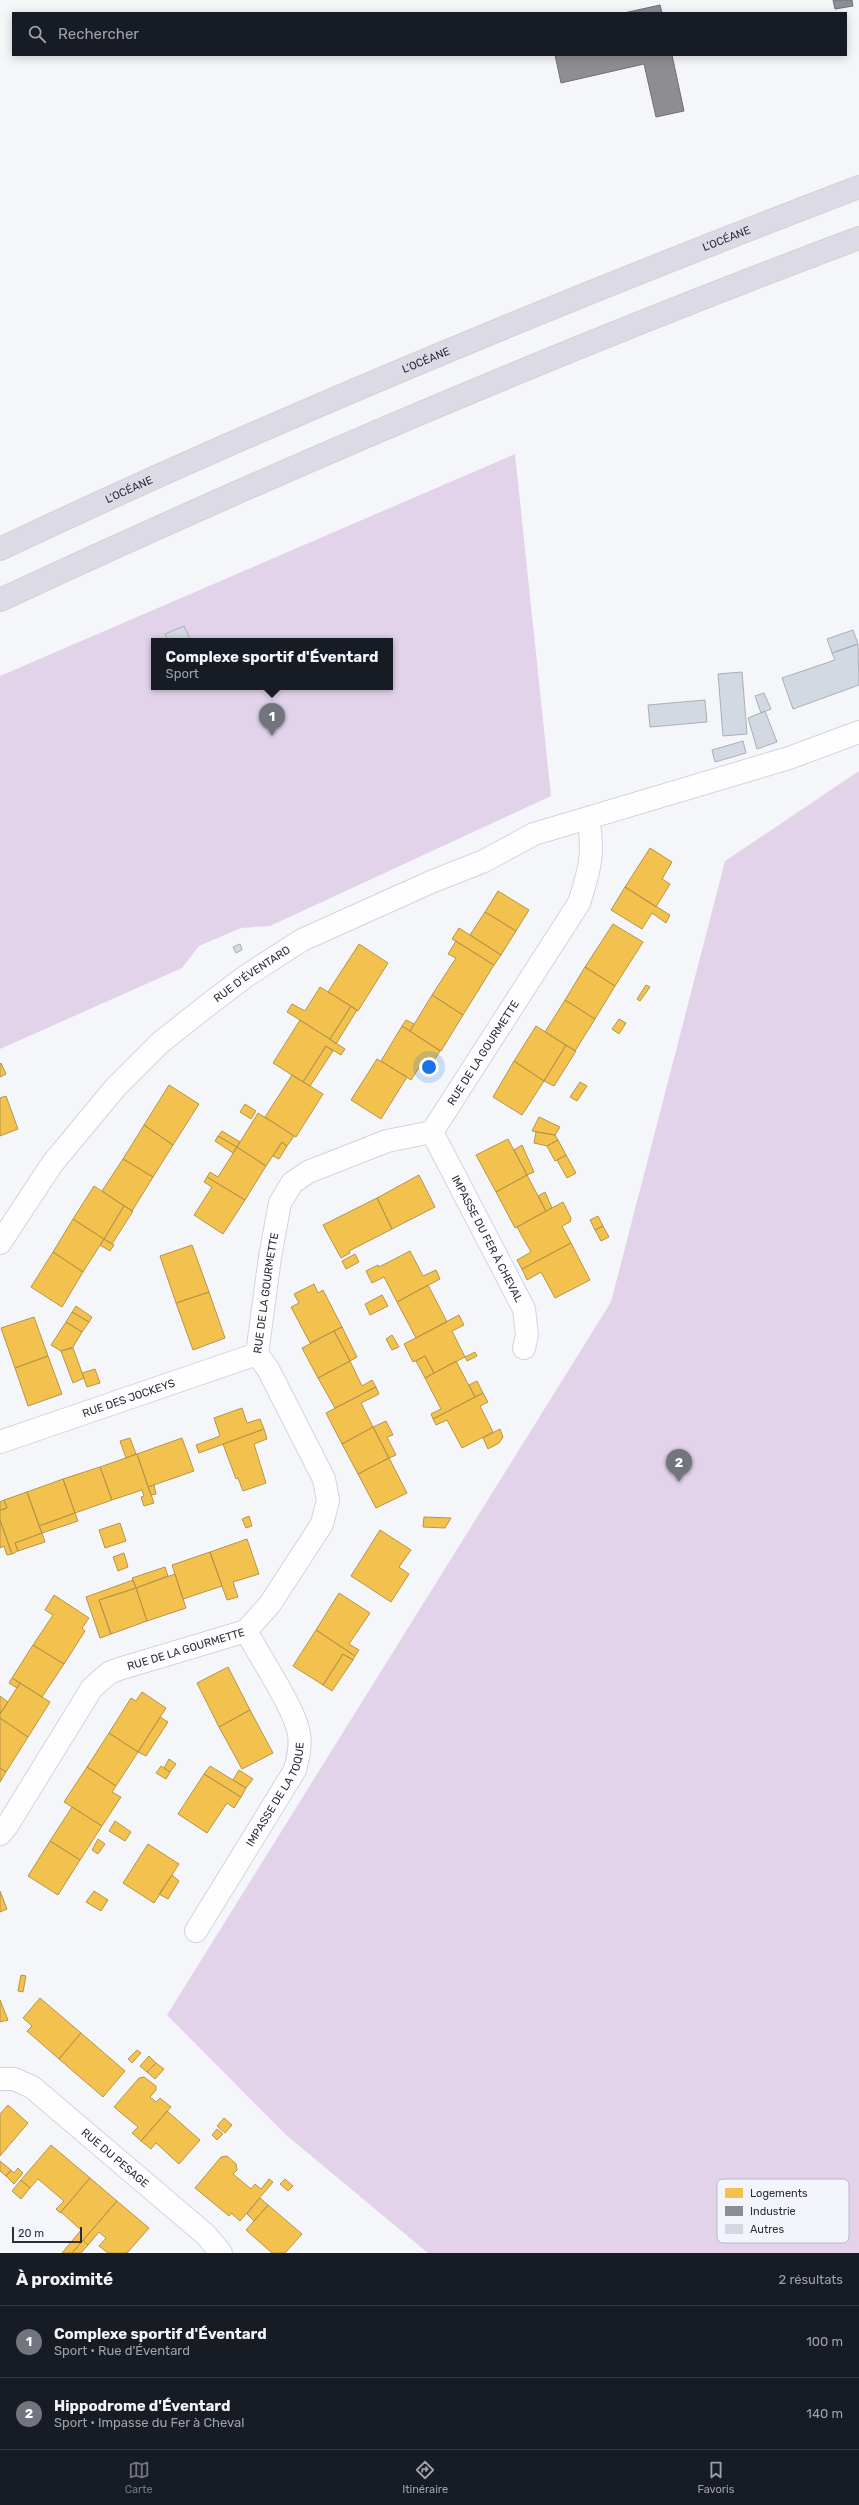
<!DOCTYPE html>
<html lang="fr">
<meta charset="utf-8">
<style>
:root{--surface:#171b24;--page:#20242c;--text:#f1f3f6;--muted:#9ea1a6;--line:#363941;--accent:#72757e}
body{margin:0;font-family:Rubik,sans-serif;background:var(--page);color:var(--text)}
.scale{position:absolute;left:12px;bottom:10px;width:70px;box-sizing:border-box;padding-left:4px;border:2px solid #2b2f3b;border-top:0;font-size:11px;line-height:14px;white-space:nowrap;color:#2b2f3b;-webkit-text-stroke:3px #f3f5fc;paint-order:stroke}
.you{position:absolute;left:429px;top:1067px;width:14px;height:14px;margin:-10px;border:3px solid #fff;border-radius:50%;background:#1a73e8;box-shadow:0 0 0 6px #1a73e833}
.badge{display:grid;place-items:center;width:26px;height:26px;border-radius:50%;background:var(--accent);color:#fff;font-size:13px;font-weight:700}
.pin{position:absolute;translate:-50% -33px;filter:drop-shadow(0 1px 2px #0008)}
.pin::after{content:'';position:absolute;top:21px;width:14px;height:12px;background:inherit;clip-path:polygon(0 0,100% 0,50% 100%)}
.popup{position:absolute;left:151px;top:638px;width:242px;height:52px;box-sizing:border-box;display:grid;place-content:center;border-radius:0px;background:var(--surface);filter:drop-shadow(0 1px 3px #0005);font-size:13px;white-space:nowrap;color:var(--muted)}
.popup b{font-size:15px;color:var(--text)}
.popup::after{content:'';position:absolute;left:50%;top:100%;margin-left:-8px;border:8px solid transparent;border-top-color:var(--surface)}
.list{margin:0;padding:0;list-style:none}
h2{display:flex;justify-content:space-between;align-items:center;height:52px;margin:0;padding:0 16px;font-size:17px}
h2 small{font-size:13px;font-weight:400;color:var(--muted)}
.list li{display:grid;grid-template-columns:26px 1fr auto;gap:12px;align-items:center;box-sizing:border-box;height:72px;padding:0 16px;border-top:1px solid var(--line)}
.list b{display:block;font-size:15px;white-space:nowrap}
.list p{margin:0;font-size:13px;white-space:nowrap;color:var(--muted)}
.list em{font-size:13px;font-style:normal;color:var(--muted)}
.icon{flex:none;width:22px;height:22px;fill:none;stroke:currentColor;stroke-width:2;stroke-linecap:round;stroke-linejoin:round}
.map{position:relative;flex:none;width:859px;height:2253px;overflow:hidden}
.search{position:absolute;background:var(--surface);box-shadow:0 2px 10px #0003;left:12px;right:12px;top:12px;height:44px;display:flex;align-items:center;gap:10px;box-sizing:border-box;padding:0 14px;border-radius:0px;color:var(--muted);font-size:15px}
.sheet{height:196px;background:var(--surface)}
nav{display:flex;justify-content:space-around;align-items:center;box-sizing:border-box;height:56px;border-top:1px solid var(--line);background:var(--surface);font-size:11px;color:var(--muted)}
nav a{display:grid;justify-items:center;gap:2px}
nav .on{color:var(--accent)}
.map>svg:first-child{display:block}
</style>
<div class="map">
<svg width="859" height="2253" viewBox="0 0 859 2253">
<rect width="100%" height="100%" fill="#f5f6fa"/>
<!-- green -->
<path fill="#e2d3eb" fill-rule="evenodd" d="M 515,454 L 551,796 L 270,926 L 241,928 L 199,946 L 182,968 L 0,1049 L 0,676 ZM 154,641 L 390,641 L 390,687 L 154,687 Z
M 859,771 L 859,2253 L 428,2253 L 285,2134 L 167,2015 L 611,1302 L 725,861 Z"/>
<!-- homes -->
<path fill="#f2c14e" stroke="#b69548" d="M 650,848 L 672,862 L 662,879 L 670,884 L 656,907 L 625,887 Z
M 625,887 L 670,915 L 666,923 L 652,913 L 642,929 L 611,910 Z
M 498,891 L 529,910 L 516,931 L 485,912 Z
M 485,912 L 516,931 L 501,955 L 470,935 Z
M 613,924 L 643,942 L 615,986 L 585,967 Z
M 459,928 L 501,955 L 494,965 L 452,939 Z
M 456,941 L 494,965 L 463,1015 L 432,995 L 456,958 L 448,954 Z
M 359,944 L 388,963 L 358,1011 L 328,992 Z
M 585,967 L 615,986 L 595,1019 L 565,1000 Z
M 646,985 L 650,987 L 640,1001 L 637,999 Z
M 320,987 L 351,1006 L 330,1039 L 287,1012 L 292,1004 L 305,1011 Z
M 432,995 L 463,1015 L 441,1051 L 410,1031 Z
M 565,1000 L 595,1019 L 575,1051 L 545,1032 Z
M 351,1006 L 357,1010 L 336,1044 L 330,1039 Z
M 619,1019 L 626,1023 L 619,1034 L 612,1029 Z
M 300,1020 L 345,1049 L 341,1055 L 326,1046 L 303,1082 L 273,1063 Z
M 406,1020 L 414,1024 L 410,1031 L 402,1026 Z
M 402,1026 L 440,1051 L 433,1062 L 426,1057 L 411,1080 L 381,1061 Z
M 536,1026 L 566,1045 L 544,1081 L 514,1061 Z
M 566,1045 L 576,1051 L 554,1086 L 544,1081 Z
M 326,1046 L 333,1051 L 310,1086 L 303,1082 Z
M 377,1059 L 407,1077 L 381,1119 L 351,1100 Z
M 514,1061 L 544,1081 L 522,1115 L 493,1097 Z
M 1,1063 L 6,1074 L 0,1077 L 0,1064 Z
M 292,1075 L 323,1094 L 296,1137 L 265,1117 Z
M 580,1082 L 587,1086 L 577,1101 L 570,1097 Z
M 169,1085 L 199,1104 L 173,1145 L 144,1125 Z
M 6,1096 L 18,1129 L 0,1136 L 0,1098 Z
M 245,1104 L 256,1111 L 251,1119 L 240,1112 Z
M 258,1113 L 294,1136 L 287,1146 L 282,1142 L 266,1166 L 237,1147 Z
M 539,1117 L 560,1127 L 555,1135 L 532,1131 Z
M 144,1125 L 173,1145 L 153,1177 L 123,1159 Z
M 222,1131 L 240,1142 L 237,1147 L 218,1136 Z
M 536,1132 L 555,1135 L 558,1140 L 547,1146 L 534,1143 Z
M 218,1136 L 237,1147 L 233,1153 L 215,1141 Z
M 508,1139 L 527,1175 L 496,1192 L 476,1155 Z
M 558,1140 L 566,1155 L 555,1161 L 547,1146 Z
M 282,1142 L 287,1146 L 279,1159 L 273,1156 Z
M 522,1145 L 534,1172 L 527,1175 L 514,1150 Z
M 237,1147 L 266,1166 L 245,1200 L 207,1177 L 210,1172 L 218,1177 Z
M 566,1155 L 576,1173 L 567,1178 L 557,1160 Z
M 123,1159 L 153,1177 L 132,1211 L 102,1191 Z
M 419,1175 L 435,1207 L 392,1229 L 377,1198 Z
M 527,1175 L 546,1211 L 515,1228 L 496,1192 Z
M 207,1177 L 245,1200 L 223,1234 L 194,1215 L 212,1187 L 204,1182 Z
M 94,1186 L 124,1206 L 104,1239 L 73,1219 Z
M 545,1192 L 552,1208 L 546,1211 L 538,1196 Z
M 377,1198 L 392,1229 L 349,1251 L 350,1253 L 341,1258 L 323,1225 Z
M 563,1202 L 571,1218 L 570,1222 L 562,1226 L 571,1243 L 522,1269 L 517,1260 L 531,1252 L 517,1227 Z
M 124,1206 L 133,1211 L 112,1244 L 104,1239 Z
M 598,1216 L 603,1226 L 595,1230 L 590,1220 Z
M 73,1219 L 104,1239 L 83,1272 L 53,1252 Z
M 603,1226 L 609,1237 L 601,1241 L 595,1230 Z
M 104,1239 L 114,1245 L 110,1251 L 100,1245 Z
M 571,1243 L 590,1280 L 555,1298 L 541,1272 L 527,1280 L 522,1269 Z
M 192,1245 L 209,1292 L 176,1303 L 160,1256 Z
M 410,1251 L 423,1276 L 436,1270 L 440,1279 L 397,1302 L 384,1277 L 372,1283 L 366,1271 L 378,1265 L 379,1267 Z
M 53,1252 L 83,1272 L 62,1307 L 31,1287 Z
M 355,1254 L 359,1262 L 346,1269 L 342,1261 Z
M 314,1284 L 318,1293 L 323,1290 L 342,1327 L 310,1343 L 291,1307 L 299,1303 L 294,1294 Z
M 428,1285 L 447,1322 L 416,1338 L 397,1302 Z
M 209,1292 L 225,1338 L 193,1350 L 176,1303 Z
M 382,1295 L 388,1306 L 370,1315 L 365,1304 Z
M 76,1306 L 92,1317 L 89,1322 L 72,1312 Z
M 72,1312 L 89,1322 L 82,1332 L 66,1322 Z
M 459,1315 L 464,1325 L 452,1331 L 465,1357 L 434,1373 L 425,1356 L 413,1362 L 404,1344 Z
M 34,1317 L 48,1356 L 15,1368 L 1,1328 Z
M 66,1322 L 82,1332 L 73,1347 L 61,1351 L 51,1345 Z
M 342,1327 L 357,1357 L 350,1361 L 334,1331 Z
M 334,1331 L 350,1361 L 318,1378 L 302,1348 Z
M 392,1335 L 399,1347 L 392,1350 L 386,1339 Z
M 73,1348 L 84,1378 L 73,1383 L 61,1351 Z
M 475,1352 L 477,1356 L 467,1361 L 465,1357 Z
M 48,1356 L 62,1394 L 28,1406 L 15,1368 Z
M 425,1356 L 434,1373 L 425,1378 L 416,1361 Z
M 350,1361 L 362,1386 L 372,1380 L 376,1387 L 335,1408 L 318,1378 Z
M 456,1361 L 475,1397 L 433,1419 L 431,1414 L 441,1409 L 425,1378 Z
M 95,1369 L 100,1383 L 87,1387 L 82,1373 Z
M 477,1381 L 483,1393 L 475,1397 L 469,1385 Z
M 376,1387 L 379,1394 L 361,1403 L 373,1427 L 342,1444 L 326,1413 Z
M 483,1393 L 488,1402 L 480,1406 L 493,1432 L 462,1448 L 447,1420 L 436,1425 L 433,1419 Z
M 242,1408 L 247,1423 L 260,1419 L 264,1429 L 199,1453 L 196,1445 L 220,1436 L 214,1418 Z
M 386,1421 L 393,1435 L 387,1437 L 396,1455 L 389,1458 L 373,1427 Z
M 373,1427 L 389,1458 L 358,1474 L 342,1444 Z
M 264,1429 L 267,1439 L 254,1444 L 266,1483 L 243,1491 L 238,1478 L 236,1479 L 223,1444 Z
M 500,1429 L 503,1437 L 499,1443 L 488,1449 L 483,1438 Z
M 130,1438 L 136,1454 L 126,1458 L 120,1441 Z
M 182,1438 L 194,1471 L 148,1487 L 137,1454 Z
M 137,1454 L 154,1503 L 144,1506 L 141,1497 L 144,1496 L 142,1490 L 112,1500 L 100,1467 Z
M 389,1458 L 407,1493 L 376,1508 L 358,1474 Z
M 100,1467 L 112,1500 L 75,1513 L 63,1479 Z
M 63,1479 L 75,1513 L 39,1526 L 27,1492 Z
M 154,1485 L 156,1494 L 151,1495 L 148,1487 Z
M 27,1492 L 42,1533 L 15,1543 L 18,1551 L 12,1554 L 0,1520 L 0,1510 L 7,1508 L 4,1500 Z
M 4,1500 L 7,1508 L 0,1510 L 0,1502 Z
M 75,1513 L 78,1521 L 42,1533 L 39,1526 Z
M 249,1516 L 252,1526 L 246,1528 L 242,1519 Z
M 424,1517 L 451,1518 L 445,1528 L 423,1527 Z
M 0,1520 L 12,1554 L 7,1555 L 4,1546 L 0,1548 Z
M 120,1523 L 126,1541 L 105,1548 L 99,1530 Z
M 380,1530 L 411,1550 L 399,1567 L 409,1574 L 391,1602 L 351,1576 Z
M 42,1533 L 45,1542 L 18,1551 L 15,1543 Z
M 247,1539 L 259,1574 L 233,1582 L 238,1597 L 227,1600 L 210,1552 Z
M 210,1552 L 222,1586 L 183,1599 L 172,1565 Z
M 124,1553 L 128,1567 L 118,1571 L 113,1557 Z
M 165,1567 L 168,1576 L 136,1588 L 132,1578 Z
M 175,1574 L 186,1608 L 147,1621 L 136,1588 Z
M 133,1580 L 136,1588 L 99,1600 L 111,1634 L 100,1638 L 86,1597 Z
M 136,1588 L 147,1621 L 111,1634 L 99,1600 Z
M 339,1593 L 370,1613 L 349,1644 L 359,1650 L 355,1656 L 316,1630 Z
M 54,1595 L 89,1618 L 82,1628 L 85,1631 L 64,1664 L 33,1645 L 53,1615 L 45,1610 Z
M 316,1630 L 355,1656 L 353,1660 L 343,1654 L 323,1685 L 293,1666 Z
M 33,1645 L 64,1664 L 42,1697 L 12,1678 Z
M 343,1654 L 353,1660 L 332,1691 L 323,1685 Z
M 228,1667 L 250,1710 L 219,1727 L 197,1683 Z
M 12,1678 L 20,1683 L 17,1688 L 9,1683 Z
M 20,1683 L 50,1702 L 28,1737 L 0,1718 L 0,1714 Z
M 142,1692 L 166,1708 L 138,1752 L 109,1733 L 131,1698 L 136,1701 Z
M 0,1696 L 8,1702 L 0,1714 Z
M 250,1710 L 273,1753 L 242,1769 L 219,1727 Z
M 160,1717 L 168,1722 L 146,1756 L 138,1752 Z
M 0,1718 L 28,1737 L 6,1772 L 0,1768 Z
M 109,1733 L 138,1752 L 116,1786 L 87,1767 Z
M 169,1759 L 176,1764 L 170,1772 L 164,1768 Z
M 161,1766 L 170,1772 L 166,1779 L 156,1773 Z
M 210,1766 L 246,1788 L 241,1797 L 204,1774 Z
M 87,1767 L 116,1786 L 112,1792 L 121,1797 L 102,1826 L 64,1802 Z
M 0,1768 L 6,1772 L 0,1782 Z
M 239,1770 L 253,1779 L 246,1788 L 233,1780 Z
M 204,1774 L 241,1797 L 234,1808 L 227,1803 L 207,1833 L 178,1814 Z
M 72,1807 L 102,1826 L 80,1860 L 50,1841 Z
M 115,1821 L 131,1832 L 125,1841 L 109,1831 Z
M 98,1839 L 105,1844 L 98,1854 L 92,1850 Z
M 50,1841 L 80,1860 L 58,1895 L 28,1876 Z
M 148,1844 L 179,1864 L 154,1903 L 123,1883 Z
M 172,1875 L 179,1881 L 168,1899 L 159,1894 Z
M 0,1891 L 7,1909 L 0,1912 Z
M 94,1891 L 108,1900 L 101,1911 L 86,1902 Z
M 21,1975 L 26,1976 L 23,1992 L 18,1991 Z
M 40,1998 L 81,2033 L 59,2059 L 27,2031 L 32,2026 L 23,2018 Z
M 0,2000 L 8,2020 L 0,2022 Z
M 81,2033 L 125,2071 L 103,2097 L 59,2059 Z
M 137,2050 L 141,2053 L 132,2063 L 128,2059 Z
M 149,2056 L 156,2063 L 147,2072 L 140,2066 Z
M 156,2063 L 164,2069 L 155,2079 L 147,2072 Z
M 144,2077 L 156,2086 L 156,2090 L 150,2097 L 156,2102 L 160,2098 L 171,2107 L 141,2141 L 132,2133 L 138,2127 L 114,2107 L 139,2078 Z
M 8,2105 L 28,2123 L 0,2156 L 0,2114 Z
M 167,2111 L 200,2140 L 179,2164 L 156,2143 L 151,2149 L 141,2141 Z
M 224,2118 L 232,2125 L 225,2133 L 217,2126 Z
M 217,2129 L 223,2134 L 217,2140 L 212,2135 Z
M 51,2145 L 90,2178 L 60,2213 L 56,2209 L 64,2201 L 38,2179 L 30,2188 L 21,2180 Z
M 227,2156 L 236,2164 L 237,2170 L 233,2174 L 251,2189 L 255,2184 L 261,2189 L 269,2179 L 273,2182 L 240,2221 L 231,2213 L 229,2216 L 195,2188 L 221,2157 Z
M 0,2161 L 11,2170 L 6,2176 L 0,2171 Z
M 18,2168 L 23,2173 L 14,2184 L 6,2176 L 11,2170 L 14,2173 Z
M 90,2178 L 117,2201 L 72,2253 L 62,2253 L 81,2230 L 61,2212 Z
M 285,2179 L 293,2186 L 288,2191 L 280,2184 Z
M 21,2180 L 30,2188 L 21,2199 L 12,2191 Z
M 260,2198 L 268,2205 L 254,2221 L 247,2214 Z
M 117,2201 L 149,2228 L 127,2253 L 108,2253 L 99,2246 L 106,2238 L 99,2232 L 88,2245 L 83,2240 Z
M 268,2205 L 302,2234 L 285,2253 L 272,2253 L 246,2230 Z
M 83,2240 L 88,2245 L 81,2253 L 72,2253 Z"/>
<!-- industry -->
<path fill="#8d8d92" stroke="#707178" d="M 833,0 L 852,0 L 853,6 L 835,9 Z
M 660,5 L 662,13 L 624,13 Z
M 555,55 L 672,55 L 684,111 L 656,117 L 644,64 L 561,83 Z"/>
<!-- building -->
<path fill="#d2d9e2" stroke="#abafb5" d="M 184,626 L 191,641 L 168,641 L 165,634 Z
M 853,630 L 858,644 L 832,653 L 827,639 Z
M 858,644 L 859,685 L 793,709 L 782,678 L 835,660 L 832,653 Z
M 742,672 L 747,734 L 723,736 L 718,674 Z
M 764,693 L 771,709 L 761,713 L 755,696 Z
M 705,700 L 707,722 L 650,727 L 648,705 Z
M 765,711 L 777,742 L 757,749 L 748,718 Z
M 743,741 L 746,753 L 715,762 L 712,750 Z
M 240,944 L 242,950 L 236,953 L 233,947 Z"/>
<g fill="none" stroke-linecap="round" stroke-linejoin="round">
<defs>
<g id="minor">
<path id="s1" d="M 432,1132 L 524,1309 L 527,1335 L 524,1348"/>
<path id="s2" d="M 0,1442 L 257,1354"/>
<path id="s3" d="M 0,1834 L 7,1826 L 92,1688 L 109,1673 L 119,1669 L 246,1631 L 270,1604 L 322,1524 L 328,1500 L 324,1479 L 268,1369 L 257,1354 L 270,1257 L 280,1203 L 292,1183 L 308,1172 L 387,1141 L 432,1132 L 579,903 C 589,872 595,852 588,819"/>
<path id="s4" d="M 196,1931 L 295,1770 C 298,1758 301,1746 299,1734 C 295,1709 259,1655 246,1631"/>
<path id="s5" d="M 0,2079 L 14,2079 L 32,2087 L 206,2235 L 221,2253"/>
</g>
<g id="tertiary">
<path id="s6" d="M 0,1243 L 52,1164 L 115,1088 L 161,1042 L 204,1008 L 246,976 L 302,940 L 431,882 L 484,861 L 534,834 L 789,758 L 859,732"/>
</g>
<g id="motorway">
<path id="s7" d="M 0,549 C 281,416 569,298 859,187"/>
<path d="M 0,600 C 282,469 568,347 859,238"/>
</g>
</defs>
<!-- minor casing -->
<use href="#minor" stroke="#d2d4dd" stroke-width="24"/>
<!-- tertiary casing -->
<use href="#tertiary" stroke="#d2d4dd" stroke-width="24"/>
<!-- motorway casing -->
<use href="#motorway" stroke="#d1d2d6" stroke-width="24"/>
<!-- minor -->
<use href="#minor" stroke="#fefefe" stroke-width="22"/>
<!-- tertiary -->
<use href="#tertiary" stroke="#fefefe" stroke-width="22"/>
<!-- motorway -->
<use href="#motorway" stroke="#dcdae5" stroke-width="22"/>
</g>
<g text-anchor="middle" stroke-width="4" stroke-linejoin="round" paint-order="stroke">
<!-- street labels -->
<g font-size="11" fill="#2b2f3b" stroke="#f3f5fc">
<text dy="4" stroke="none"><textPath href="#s7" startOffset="790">L’OCÉANE</textPath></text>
<text dy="4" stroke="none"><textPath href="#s7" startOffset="466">L’OCÉANE</textPath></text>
<text dy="4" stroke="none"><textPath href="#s7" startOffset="142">L’OCÉANE</textPath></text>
<text dy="4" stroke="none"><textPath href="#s6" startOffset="372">RUE D'ÉVENTARD</textPath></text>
<text dy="4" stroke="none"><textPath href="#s3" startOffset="1079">RUE DE LA GOURMETTE</textPath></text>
<text dy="4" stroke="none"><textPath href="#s1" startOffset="120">IMPASSE DU FER À CHEVAL</textPath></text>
<text dy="4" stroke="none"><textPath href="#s3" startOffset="720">RUE DE LA GOURMETTE</textPath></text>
<text dy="4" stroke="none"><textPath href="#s2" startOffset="136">RUE DES JOCKEYS</textPath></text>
<text dy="4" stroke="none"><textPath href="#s3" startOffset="276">RUE DE LA GOURMETTE</textPath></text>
<text dy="4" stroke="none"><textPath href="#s4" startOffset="159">IMPASSE DE LA TOQUE</textPath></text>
<text dy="4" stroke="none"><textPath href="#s5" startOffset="143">RUE DU PESAGE</textPath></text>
</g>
</g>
<!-- legend -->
<rect x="717" y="2179" width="132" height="64" rx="6" fill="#f3f5fc" stroke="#b7bac2" stroke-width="1"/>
<rect x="725" y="2188" width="18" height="10" fill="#f2c14e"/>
<rect x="725" y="2206" width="18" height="10" fill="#8d8d92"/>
<rect x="725" y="2224" width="18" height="10" fill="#d2d9e2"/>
<g font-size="11" fill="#2b2f3b">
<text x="750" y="2197">Logements</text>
<text x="750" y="2215">Industrie</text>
<text x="750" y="2233">Autres</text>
</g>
</svg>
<div class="scale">20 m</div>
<div class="you"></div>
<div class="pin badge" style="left:272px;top:736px">1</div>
<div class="popup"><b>Complexe sportif d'Éventard</b>Sport</div>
<div class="pin badge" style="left:679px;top:1482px">2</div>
<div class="search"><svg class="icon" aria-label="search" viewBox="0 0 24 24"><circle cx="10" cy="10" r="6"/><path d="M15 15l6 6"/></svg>Rechercher</div>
</div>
<section class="sheet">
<h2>À proximité<small>2 résultats</small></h2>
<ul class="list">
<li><span class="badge">1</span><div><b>Complexe sportif d'Éventard</b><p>Sport · Rue d'Éventard</p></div><em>100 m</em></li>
<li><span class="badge">2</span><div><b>Hippodrome d'Éventard</b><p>Sport · Impasse du Fer à Cheval</p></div><em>140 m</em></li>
</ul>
</section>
<nav>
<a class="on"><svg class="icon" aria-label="map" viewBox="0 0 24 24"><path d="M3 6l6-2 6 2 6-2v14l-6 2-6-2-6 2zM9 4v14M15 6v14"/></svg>Carte</a>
<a><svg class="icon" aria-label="directions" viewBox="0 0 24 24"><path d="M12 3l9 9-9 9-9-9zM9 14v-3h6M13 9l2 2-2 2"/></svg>Itinéraire</a>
<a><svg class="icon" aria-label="saved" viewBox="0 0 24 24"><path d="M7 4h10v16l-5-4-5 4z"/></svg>Favoris</a>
</nav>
